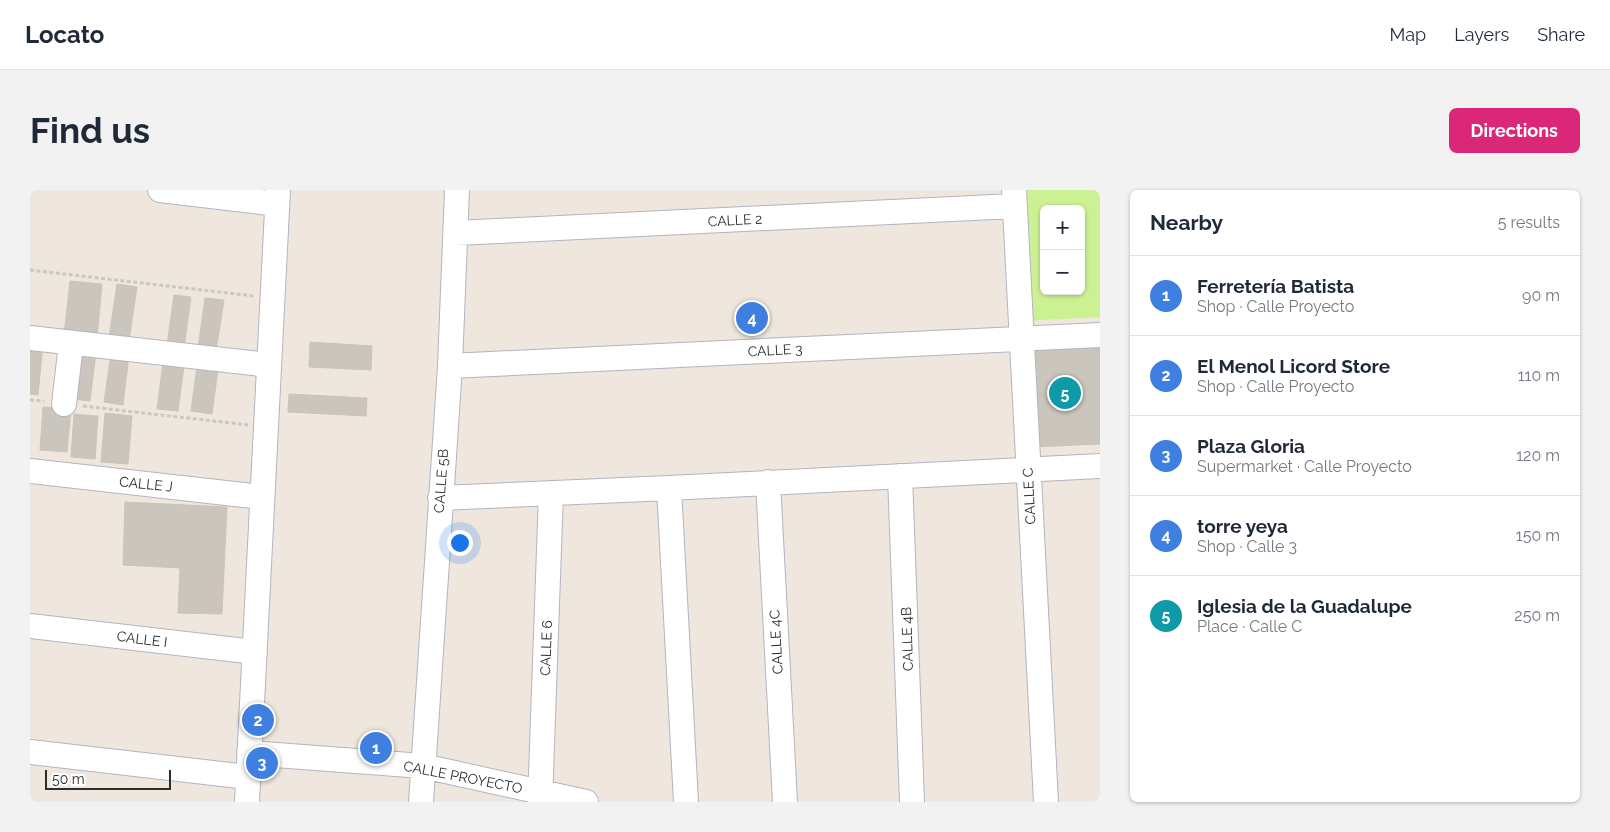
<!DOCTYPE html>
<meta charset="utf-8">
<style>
:root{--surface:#fff;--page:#f2f2f3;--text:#1f2937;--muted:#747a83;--line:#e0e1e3;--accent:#db2777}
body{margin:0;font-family:Raleway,sans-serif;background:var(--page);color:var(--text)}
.controls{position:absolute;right:15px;top:15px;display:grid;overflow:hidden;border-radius:8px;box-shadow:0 1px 4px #0004}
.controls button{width:45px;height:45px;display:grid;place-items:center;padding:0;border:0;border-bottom:1px solid var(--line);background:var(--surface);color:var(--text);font:25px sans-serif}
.scale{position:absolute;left:15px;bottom:12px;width:126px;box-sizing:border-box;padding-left:5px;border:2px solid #2d2d2d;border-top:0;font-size:14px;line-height:18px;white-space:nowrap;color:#2d2d2d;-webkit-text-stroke:4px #fff;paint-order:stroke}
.you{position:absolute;left:429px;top:352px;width:18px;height:18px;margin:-12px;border:4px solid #fff;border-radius:50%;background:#1a73e8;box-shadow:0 0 0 8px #1a73e833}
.badge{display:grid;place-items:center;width:32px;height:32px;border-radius:50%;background:var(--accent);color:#fff;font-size:16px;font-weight:700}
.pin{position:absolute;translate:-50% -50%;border:2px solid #fff;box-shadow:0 1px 5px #0006}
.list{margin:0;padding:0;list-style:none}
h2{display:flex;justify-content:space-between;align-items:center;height:65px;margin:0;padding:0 20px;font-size:21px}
h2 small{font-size:16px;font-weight:400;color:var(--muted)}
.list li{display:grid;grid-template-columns:32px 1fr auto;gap:15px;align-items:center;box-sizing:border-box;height:80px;padding:0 20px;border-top:1px solid var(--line)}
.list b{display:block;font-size:19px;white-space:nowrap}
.list p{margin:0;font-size:16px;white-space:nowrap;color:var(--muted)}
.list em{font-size:16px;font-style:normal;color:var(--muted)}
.map{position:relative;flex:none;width:1070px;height:612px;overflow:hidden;border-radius:8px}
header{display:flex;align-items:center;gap:30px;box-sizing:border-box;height:70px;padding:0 25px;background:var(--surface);border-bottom:1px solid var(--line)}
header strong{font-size:24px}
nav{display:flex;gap:28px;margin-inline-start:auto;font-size:18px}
.intro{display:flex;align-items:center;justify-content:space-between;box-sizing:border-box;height:120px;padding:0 30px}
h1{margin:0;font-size:35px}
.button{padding:12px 22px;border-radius:8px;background:var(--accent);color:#fff;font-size:18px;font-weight:700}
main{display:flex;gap:30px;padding:0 30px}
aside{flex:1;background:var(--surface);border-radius:8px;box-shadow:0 1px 4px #0004}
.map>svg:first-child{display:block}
</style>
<header>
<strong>Locato</strong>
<nav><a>Map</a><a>Layers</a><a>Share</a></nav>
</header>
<div class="intro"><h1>Find us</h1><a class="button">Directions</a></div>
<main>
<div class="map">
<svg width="1070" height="612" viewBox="0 0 1070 612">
<rect width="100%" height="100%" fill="#efe7de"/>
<!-- pitch -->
<path fill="#cbf193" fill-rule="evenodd" d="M 988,0 L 1070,0 L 1070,127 L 994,131 ZM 1014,19 L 1051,19 L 1051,101 L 1014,101 Z"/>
<!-- building -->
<path fill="#cbc6bd" stroke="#cbc4b7" d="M 40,91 L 72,94 L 67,148 L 34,145 Z
M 87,94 L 107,97 L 99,151 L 79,148 Z
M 144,105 L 161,107 L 154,158 L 137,155 Z
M 175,108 L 194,110 L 186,161 L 168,158 Z
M 1070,150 L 1070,254 L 1003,257 L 996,153 Z
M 280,152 L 342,156 L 341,180 L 279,177 Z
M 0,153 L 13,154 L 8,205 L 0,204 Z
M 47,160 L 66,162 L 60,211 L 41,209 Z
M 81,163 L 99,165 L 93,215 L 74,212 Z
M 134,165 L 155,168 L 148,221 L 127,219 Z
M 168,169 L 189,172 L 182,224 L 161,221 Z
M 259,204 L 337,208 L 336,226 L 258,222 Z
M 13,217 L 41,219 L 37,262 L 10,260 Z
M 75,223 L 102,226 L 98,274 L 71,272 Z
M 44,224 L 68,226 L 65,269 L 41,267 Z
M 95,312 L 197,317 L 192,424 L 148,423 L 150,378 L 93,375 Z"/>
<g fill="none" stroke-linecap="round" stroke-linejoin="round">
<defs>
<path id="minor" d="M 130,0 L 247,14
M 984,0 L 1016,612
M 426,43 L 984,16
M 0,148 L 239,175
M 420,176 L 1070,145
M 34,214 L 41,154
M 0,281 L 232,307
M 870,286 L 882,612
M 738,292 L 755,612
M 639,298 L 656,612
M 410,308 L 639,298 L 1070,276
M 0,436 L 225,462
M 0,562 L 218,587
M 219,563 L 393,576 L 556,612
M 217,612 L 248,0
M 391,612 L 420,176 L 427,0
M 510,612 L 521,303"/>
</defs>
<!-- minor casing -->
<use href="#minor" stroke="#b2b5c1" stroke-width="26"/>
<!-- path -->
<path stroke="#c8c8c8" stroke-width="3" stroke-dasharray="4 2.5" stroke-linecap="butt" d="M 0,80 L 224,106
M 0,210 L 14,211
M 53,216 L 218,235"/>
<!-- minor -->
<use href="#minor" stroke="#fff" stroke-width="24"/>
</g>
<g text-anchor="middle" stroke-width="4" stroke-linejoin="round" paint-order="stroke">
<!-- street labels -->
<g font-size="14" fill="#2d2d2d" stroke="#fff">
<text transform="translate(705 30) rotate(-3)" y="5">CALLE 2</text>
<text transform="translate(745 160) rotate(-3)" y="5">CALLE 3</text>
<text transform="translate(411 291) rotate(-86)" y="5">CALLE 5B</text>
<text transform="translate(116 294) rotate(6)" y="5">CALLE J</text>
<text transform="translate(999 306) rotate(-93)" y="5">CALLE C</text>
<text transform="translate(112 449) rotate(7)" y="5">CALLE I</text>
<text transform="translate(877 449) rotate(-92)" y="5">CALLE 4B</text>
<text transform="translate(746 452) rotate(-93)" y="5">CALLE 4C</text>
<text transform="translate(516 458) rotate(-88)" y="5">CALLE 6</text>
<text transform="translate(433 587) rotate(11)" y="5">CALLE PROYECTO</text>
</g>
</g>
</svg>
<div class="controls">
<button>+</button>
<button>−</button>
</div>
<div class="scale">50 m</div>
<div class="you"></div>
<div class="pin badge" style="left:346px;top:558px;background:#3f7fe0">1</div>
<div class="pin badge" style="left:228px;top:530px;background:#3f7fe0">2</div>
<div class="pin badge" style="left:232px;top:573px;background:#3f7fe0">3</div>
<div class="pin badge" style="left:722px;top:128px;background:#3f7fe0">4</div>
<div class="pin badge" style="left:1035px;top:203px;background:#0f9aa8">5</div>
</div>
<aside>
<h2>Nearby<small>5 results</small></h2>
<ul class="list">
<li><span class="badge" style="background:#3f7fe0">1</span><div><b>Ferretería Batista</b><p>Shop · Calle Proyecto</p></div><em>90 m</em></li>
<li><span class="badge" style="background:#3f7fe0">2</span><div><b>El Menol Licord Store</b><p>Shop · Calle Proyecto</p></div><em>110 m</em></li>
<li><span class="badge" style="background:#3f7fe0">3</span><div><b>Plaza Gloria</b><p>Supermarket · Calle Proyecto</p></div><em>120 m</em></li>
<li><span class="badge" style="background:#3f7fe0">4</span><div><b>torre yeya</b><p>Shop · Calle 3</p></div><em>150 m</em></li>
<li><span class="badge" style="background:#0f9aa8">5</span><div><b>Iglesia de la Guadalupe</b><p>Place · Calle C</p></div><em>250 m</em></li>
</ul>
</aside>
</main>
